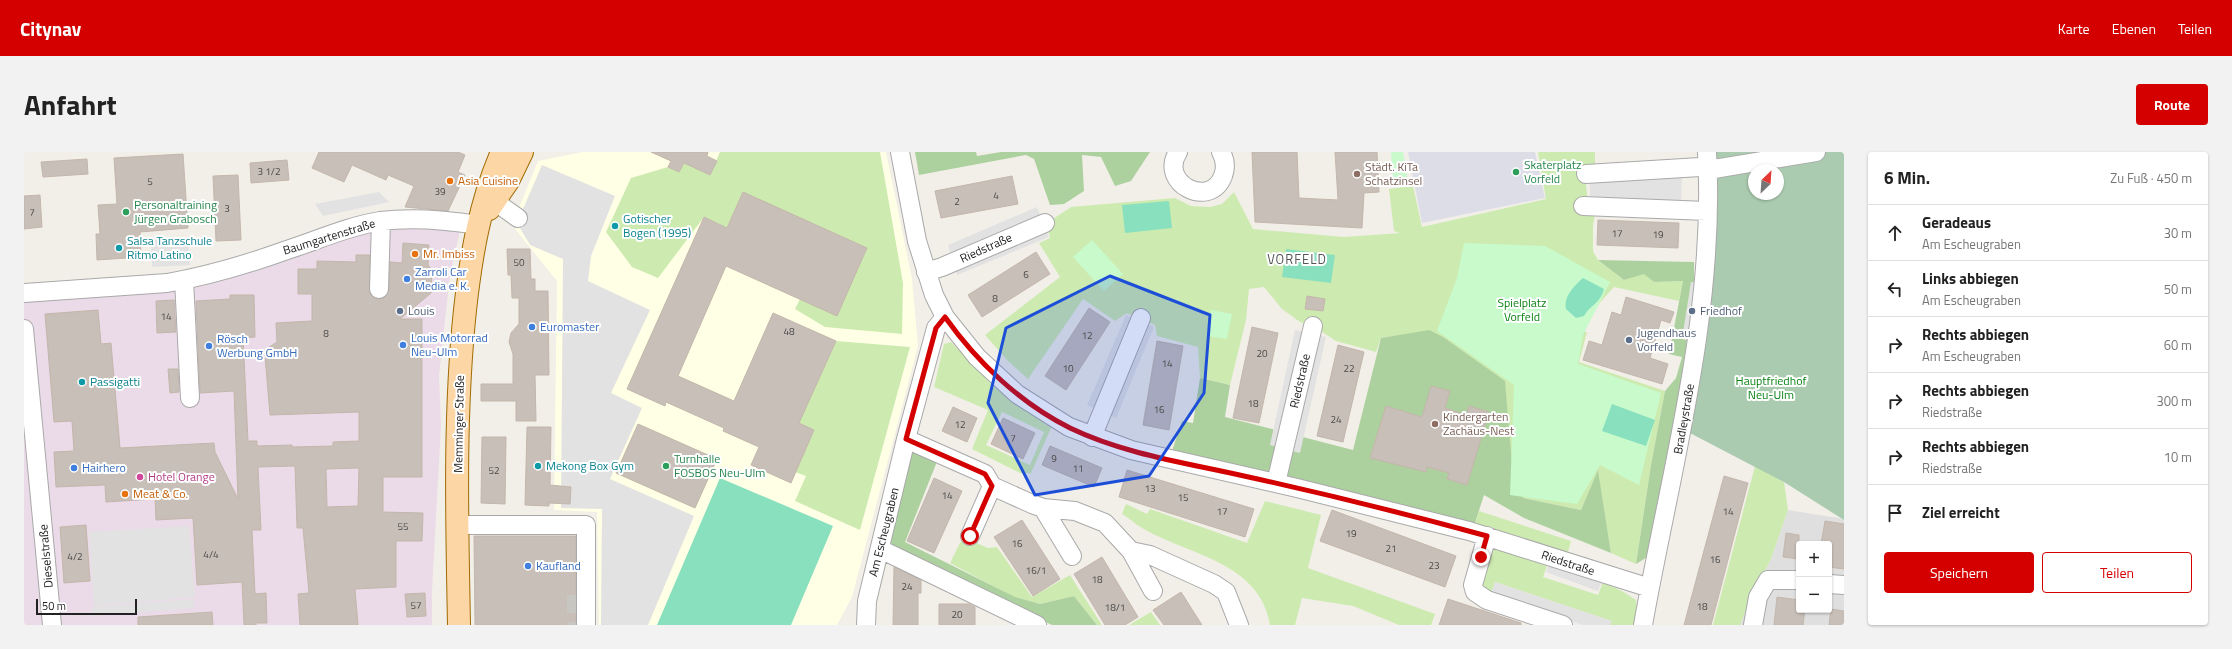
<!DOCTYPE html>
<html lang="de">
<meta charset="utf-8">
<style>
:root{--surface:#fff;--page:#f2f2f2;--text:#222;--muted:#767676;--line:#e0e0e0;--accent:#d40000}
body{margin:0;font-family:"Titillium Web",sans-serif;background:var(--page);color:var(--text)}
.controls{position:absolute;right:12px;bottom:12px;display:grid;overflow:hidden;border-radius:4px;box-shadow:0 1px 3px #0004}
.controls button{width:36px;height:36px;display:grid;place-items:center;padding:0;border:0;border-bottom:1px solid var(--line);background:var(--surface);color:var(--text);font:20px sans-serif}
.compass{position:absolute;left:1724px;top:12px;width:36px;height:36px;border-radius:50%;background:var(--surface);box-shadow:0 1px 3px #0004;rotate:25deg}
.scale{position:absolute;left:12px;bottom:10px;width:101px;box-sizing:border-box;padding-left:4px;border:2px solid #222;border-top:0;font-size:11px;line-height:14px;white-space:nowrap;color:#222;-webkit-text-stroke:3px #fff;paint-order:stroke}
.stop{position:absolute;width:12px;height:12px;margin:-9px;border:3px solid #d40000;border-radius:50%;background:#fff}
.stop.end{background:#d40000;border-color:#fff;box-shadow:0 1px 4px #0008}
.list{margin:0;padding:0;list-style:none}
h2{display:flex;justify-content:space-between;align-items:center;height:52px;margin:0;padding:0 16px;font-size:17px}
h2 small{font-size:13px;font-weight:400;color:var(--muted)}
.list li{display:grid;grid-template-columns:26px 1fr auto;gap:12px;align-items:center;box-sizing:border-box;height:56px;padding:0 16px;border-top:1px solid var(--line)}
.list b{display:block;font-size:15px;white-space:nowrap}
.list p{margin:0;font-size:13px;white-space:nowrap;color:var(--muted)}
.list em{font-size:13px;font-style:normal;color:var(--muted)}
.actions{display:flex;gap:8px;padding:12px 16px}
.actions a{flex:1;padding:9px 0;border:1px solid var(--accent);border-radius:4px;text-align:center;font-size:14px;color:var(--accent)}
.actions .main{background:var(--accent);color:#fff}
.icon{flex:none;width:22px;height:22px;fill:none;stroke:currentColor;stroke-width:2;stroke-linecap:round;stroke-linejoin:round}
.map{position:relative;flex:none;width:1820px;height:473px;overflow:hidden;border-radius:4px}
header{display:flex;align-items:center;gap:24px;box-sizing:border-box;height:56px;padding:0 20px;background:var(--accent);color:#fff}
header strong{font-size:19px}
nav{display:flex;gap:22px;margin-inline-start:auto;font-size:14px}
.intro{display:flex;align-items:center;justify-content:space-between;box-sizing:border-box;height:96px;padding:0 24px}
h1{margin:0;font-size:28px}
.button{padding:10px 18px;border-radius:4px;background:var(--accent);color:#fff;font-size:14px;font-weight:700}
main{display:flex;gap:24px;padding:0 24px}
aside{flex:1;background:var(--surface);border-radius:4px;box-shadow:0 1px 3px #0004}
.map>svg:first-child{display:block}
</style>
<header>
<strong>Citynav</strong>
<nav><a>Karte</a><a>Ebenen</a><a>Teilen</a></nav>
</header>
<div class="intro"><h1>Anfahrt</h1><a class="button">Route</a></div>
<main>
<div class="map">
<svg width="1820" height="473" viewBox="0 0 1820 473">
<rect width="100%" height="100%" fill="#f2efe9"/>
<!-- residential -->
<path fill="#e0dfdf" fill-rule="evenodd" d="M 1764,358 L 1820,367 L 1820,473 L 1716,473 L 1727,445 L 1747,407 ZM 1775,392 L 1805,392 L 1805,458 L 1775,458 Z"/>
<!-- industrial -->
<path fill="#ebdbe8" d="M 357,69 L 438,70 L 426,123 L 415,224 L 417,273 L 408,440 L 408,473 L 0,473 L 0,141 L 143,131 Z"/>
<!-- education -->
<path fill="#ffffe5" d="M 559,0 L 862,0 L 888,127 L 894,194 L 828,445 L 813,473 L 575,473 L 573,360 L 530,358 L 533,129 L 488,73 L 514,9 Z"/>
<!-- grass -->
<path fill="#cdebb0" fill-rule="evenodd" d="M 696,0 L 856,0 L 879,131 L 878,182 L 801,175 L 771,157 L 776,147 L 813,163 L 843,96 L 719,41 L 703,76 L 680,65 L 634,126 L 608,115 L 582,80 L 607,26 L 644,15 L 655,20 L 663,6 L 678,13 L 675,18 L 686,23 Z
M 1514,0 L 1571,0 L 1571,13 L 1560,15 L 1563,42 L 1571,61 L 1569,75 L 1569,99 L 1574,108 L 1600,128 L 1620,121 L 1630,130 L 1659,129 L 1655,149 L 1590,135 L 1562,166 L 1559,180 L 1563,180 L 1555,210 L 1641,239 L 1627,313 L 1612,412 L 1587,401 L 1574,319 L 1557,358 L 1499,346 L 1488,312 L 1377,183 L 1357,186 L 1352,200 L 1312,189 L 1289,174 L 1276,170 L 1258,157 L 1240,135 L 1225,137 L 1222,168 L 1206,233 L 1176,226 L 1174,195 L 1133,184 L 1131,173 L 1103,161 L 1091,169 L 1059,147 L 1004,227 L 984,209 L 961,183 L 1036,125 L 1015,91 L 1026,86 L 1023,71 L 1047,55 L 1151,46 L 1167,54 L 1186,55 L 1198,52 L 1210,40 L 1229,77 L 1320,85 L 1376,81 L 1370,79 L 1365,37 L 1389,34 L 1398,75 L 1522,47 Z
M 812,189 L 886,195 L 836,378 L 771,349 L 782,324 L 771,320 L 790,278 L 775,271 Z
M 927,190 L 968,233 L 1027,276 L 1007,321 L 996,321 L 948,297 L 964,258 L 910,235 L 920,192 ZM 978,260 L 1020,280 L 1006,313 L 962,293 Z
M 1731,314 L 1760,330 L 1764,358 L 1747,407 L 1727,445 L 1716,473 L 1689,473 Z
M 1241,349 L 1297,363 L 1284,416 L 1411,462 L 1407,473 L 1375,473 L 1329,454 L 1278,446 L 1271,473 L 1246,473 C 1236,410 1164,403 1118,376 C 1111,372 1105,366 1098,362 L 1102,352 L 1123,362 L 1126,357 L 1223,391 Z
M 1455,359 L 1547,389 L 1544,400 L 1450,374 Z
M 939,385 L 964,396 L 973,395 L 1008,445 L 1046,423 L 1078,473 L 1073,473 L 1050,444 L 1016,452 L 990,445 L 926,411 Z
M 1468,394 L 1523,414 L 1519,425 L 1574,443 L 1579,430 L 1598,439 L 1612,448 L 1614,473 L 1586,473 L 1587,469 L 1471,430 L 1467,442 L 1455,433 Z
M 1127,460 L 1136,473 L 1105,473 Z"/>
<!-- forest -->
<path fill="#add19e" d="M 891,0 L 952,0 L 953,4 L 977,0 L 1126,0 L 1107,29 L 1091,34 L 1077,5 L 1058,3 L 1060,39 L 1040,52 L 1026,53 L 1010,7 L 1002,3 L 895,23 Z
M 1574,108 L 1670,110 L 1670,141 L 1646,301 L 1625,404 L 1612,412 L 1627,313 L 1641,239 L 1652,226 L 1658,205 L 1645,202 L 1659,129 L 1630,130 L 1620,122 L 1600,128 Z
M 1405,178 L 1419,185 L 1481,229 L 1488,312 L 1499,346 L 1557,358 L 1574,318 L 1587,401 L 1500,366 L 1460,343 L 1450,374 L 1148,299 L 1158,269 L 1169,271 L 1176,226 L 1206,233 L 1201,265 L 1329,298 L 1357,186 Z
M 886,296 L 914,307 L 881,390 L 991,445 L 1016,452 L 1050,444 L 1073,473 L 1028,473 L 895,413 L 864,393 Z"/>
<!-- cemetery -->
<path fill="#aacbaf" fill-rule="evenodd" d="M 1689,0 L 1820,0 L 1820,368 L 1760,330 L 1662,279 ZM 1730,18 L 1754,18 L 1754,42 L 1730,42 Z"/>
<!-- park -->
<path fill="#c8facc" d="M 1367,0 L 1379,0 L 1383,25 L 1369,28 Z
M 1068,88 L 1099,122 L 1080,139 L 1049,105 Z
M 1440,91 L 1521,94 L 1586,130 L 1559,183 L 1554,212 L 1637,241 L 1615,333 L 1576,313 L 1553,352 L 1486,343 L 1490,233 L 1413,179 L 1433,126 Z
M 1187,158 L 1208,162 L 1203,187 L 1183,184 Z"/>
<!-- pitch -->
<path fill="#88e0be" d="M 1145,49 L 1148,76 L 1101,81 L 1098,53 Z
M 1262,97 L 1311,103 L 1307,131 L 1258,125 Z
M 1559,126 L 1580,137 C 1576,152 1567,152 1560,164 L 1552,166 L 1542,157 C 1539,145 1550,134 1559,126 Z
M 1588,252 L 1631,268 L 1622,294 L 1578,279 Z
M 696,326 L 809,374 L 767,473 L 633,473 Z"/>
<!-- parking -->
<path fill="#e2e2e2" d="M 518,13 L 591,44 L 567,104 L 564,129 L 626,158 L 587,241 L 618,256 L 586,327 L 670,364 L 624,473 L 577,473 L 578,357 L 537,356 L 539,107 L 506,93 L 493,71 Z
M 1658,22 L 1657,51 L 1566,46 L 1566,26 Z
M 355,40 L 365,50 L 299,64 L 291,52 Z
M 1013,55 L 1025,85 L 933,123 L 924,93 Z
M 164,86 L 166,113 L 128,115 L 127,88 Z
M 1667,130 L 1677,131 L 1670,190 L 1658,187 Z
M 1102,163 L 1130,175 L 1092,266 L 1063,253 Z
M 1271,178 L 1302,185 L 1276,301 L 1246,293 Z
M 165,374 L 171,445 L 70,454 L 65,380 Z
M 1526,411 L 1578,429 L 1574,439 L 1522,420 Z
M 1471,430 L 1588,469 L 1586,473 L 1559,473 L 1467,442 Z
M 169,447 L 170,456 L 69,464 L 68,455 Z"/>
<!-- plaza -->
<path fill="#dddde8" d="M 1384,0 L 1511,0 L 1521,46 L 1398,71 Z"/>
<!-- building -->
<path fill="#c7bfb8" stroke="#c4b6ab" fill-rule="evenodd" d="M 295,0 L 434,0 L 441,3 L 434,20 L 441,23 L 424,59 L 381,55 L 390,34 L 364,23 L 362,28 L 328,13 L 320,30 L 288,16 Z
M 627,0 L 684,0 L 683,4 L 693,9 L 686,23 L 660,11 L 655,20 L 644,15 L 647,9 Z
M 1228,0 L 1273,0 L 1275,46 L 1314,48 L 1311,0 L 1353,0 L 1355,40 L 1340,41 L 1338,76 L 1231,70 Z
M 159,2 L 164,76 L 116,80 L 117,105 L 73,108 L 72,82 L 76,82 L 74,53 L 93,52 L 90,6 Z
M 63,7 L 64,22 L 19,25 L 17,10 Z
M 263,8 L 265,28 L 227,31 L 226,11 Z
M 214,23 L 217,88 L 192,89 L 189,24 Z
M 988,24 L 994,52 L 917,66 L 911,39 Z
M 719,40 L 843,96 L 813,164 L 702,114 L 654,224 L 710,249 L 749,161 L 812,189 L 775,271 L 790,278 L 767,331 L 727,313 L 735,295 L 699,279 L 700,276 L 642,250 L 641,254 L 603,237 L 680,65 L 703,76 Z
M 16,43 L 18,75 L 0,77 L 0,44 Z
M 1574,68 L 1655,71 L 1654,96 L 1573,93 Z
M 379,91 L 405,93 L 404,113 L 408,118 L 407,141 L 376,167 L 398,167 L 398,325 L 359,325 L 359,360 L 399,361 L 398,389 L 372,389 L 372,435 L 331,437 L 334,473 L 276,473 L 274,442 L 285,441 L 279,376 L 273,376 L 271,314 L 234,315 L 237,378 L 228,378 L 231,442 L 242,441 L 243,471 L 232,471 L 232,473 L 220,473 L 218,430 L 173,433 L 169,366 L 132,368 L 131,347 L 82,350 L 81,333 L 32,335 L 30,300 L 50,299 L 48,269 L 30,270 L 21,162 L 74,158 L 77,192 L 87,191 L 96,296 L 190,291 L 191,300 L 214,347 L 210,239 L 176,241 L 172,149 L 206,147 L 206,143 L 230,143 L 231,185 L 219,186 L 224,289 L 233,289 L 233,294 L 268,293 L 268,295 L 309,294 L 309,290 L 335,289 L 335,260 L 246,263 L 241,204 L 244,196 L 253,190 L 252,171 L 288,169 L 288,142 L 274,142 L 274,117 L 293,117 L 293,109 L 332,110 L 332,103 L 346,103 L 346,142 L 350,146 L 360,146 L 365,138 L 366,110 L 378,111 ZM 335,316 L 334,354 L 303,355 L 302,317 Z
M 483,97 L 506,97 L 507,127 L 511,127 L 511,139 L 524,139 L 525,223 L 511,223 L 512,269 L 492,269 L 492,249 L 457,249 L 457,232 L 489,232 L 489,202 L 485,190 L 487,181 L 495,172 L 495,146 L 488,146 L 487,123 L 484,123 Z
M 1012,100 L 1026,122 L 958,165 L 944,143 Z
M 1283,144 L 1301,147 L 1299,159 L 1281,157 Z
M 1602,145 L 1650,160 L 1646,171 L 1637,168 L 1626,206 L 1644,212 L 1638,232 L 1559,208 L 1565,189 L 1578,193 L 1588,160 L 1597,163 Z
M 150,148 L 152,180 L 133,181 L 132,149 Z
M 1065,156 L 1086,170 L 1042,238 L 1021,224 Z
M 1228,175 L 1254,181 L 1235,271 L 1209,266 Z
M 1133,189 L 1159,194 L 1145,278 L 1119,273 Z
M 1314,193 L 1340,200 L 1319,290 L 1293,284 Z
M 144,217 L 154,217 L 155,240 L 146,241 Z
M 1407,234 L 1426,239 L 1421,256 L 1442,263 L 1445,254 L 1465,260 L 1443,333 L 1423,327 L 1425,321 L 1403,315 L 1402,320 L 1346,306 L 1362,254 L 1398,265 Z
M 929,255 L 953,266 L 943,290 L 918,279 Z
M 979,266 L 1011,281 L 999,307 L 967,292 Z
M 614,272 L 693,307 L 671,356 L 592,321 Z
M 503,275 L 527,275 L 526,333 L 547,335 L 546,352 L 525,351 L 525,354 L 501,353 Z
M 458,285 L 482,285 L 481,352 L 457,351 Z
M 1026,294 L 1078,316 L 1070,335 L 1018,313 Z
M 1103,318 L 1230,357 L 1221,385 L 1095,345 Z
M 1700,324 L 1724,331 L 1687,473 L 1660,473 Z
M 910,326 L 938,339 L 910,401 L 883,389 Z
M 1308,358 L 1432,404 L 1421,435 L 1296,389 Z
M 998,368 L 1036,427 L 1009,444 L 970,385 Z
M 1801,369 L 1820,372 L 1820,417 L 1805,415 L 1805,392 L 1797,392 Z
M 62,373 L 66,429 L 40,431 L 36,375 Z
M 1762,381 L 1775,383 L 1775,407 L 1759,405 Z
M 450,384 L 552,384 L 552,473 L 451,473 Z
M 1078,405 L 1114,465 L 1101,473 L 1081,473 L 1050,422 Z
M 870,415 L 897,428 L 897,441 L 894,441 L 894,473 L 869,473 Z
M 1157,440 L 1178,473 L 1140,473 L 1129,458 Z
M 401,441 L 402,464 L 383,465 L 381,442 Z
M 1753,445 L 1775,448 L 1775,458 L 1781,458 L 1779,473 L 1750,473 Z
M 1424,447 L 1497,471 L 1497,473 L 1415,473 Z
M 915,452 L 945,452 L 951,455 L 951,473 L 915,473 Z
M 1807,457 L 1820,459 L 1820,473 L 1805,473 Z
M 188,460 L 189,473 L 114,473 L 114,465 Z"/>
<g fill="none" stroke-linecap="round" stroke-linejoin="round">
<!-- minor-tunnel -->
<path stroke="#c8c6c1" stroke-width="18" stroke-dasharray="18 9" stroke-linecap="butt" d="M 552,443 L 552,473"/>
<defs>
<path id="minor" d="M 876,0 L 893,89 L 910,143 L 921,165 L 953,205 L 993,242 L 1045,275 L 1107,298 L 1273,336 L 1445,379 L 1626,436
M 1154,0 C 1134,31 1186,58 1199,24 C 1202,16 1201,7 1197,0
M 1562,22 L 1676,15 L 1690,17 L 1792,0
M 470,49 L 494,66
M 1559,54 L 1683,59
M 902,120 L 918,115 L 1021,71
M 160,128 L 166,246
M 355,137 L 357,69
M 0,141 L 143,131 C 184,124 224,112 263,98 C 294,88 325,74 356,69 C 388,65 423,68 454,73
M 0,177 L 28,473
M 1068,285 L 1117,166
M 882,287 L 961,322 L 968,334 L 1008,352 L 1019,356 L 1051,359 L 1081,371 L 1107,399 L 1126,403 L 1190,432 L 1202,440 L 1215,473
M 1252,331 L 1289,174
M 1019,356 L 1048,404
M 434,373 L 562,373 L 562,473
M 946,384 L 968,334
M 1463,384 L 1449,433 L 1451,440 L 1463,448 L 1539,473
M 856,397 L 1013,473
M 1107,399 L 1129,439
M 1805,432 L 1820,433
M 842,473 L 843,449 L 882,287 L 912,176 L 921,165
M 1619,473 C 1647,316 1692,161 1683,0
M 1729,473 L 1734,445 L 1744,428 L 1775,428"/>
<path id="major" d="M 465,57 L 484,29 L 498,0
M 435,473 C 433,368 430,263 441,158 C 447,104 456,50 478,0"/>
</defs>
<!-- minor casing -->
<use href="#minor" stroke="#a9a9a9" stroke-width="20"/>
<!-- major casing -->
<use href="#major" stroke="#a06b00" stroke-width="24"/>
<!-- minor -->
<use href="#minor" stroke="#fff" stroke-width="18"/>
<!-- major -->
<use href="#major" stroke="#fcd6a4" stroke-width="22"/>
</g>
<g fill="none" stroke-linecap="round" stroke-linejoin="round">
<!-- route -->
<path stroke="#d40000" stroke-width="5" d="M 946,384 L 968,334 L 961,322 L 882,287 L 912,176 L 921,165 C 953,210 996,251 1046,276 C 1100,302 1162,311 1220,324 C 1302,342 1383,362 1463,384 L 1457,405"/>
</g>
<!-- marked area -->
<path fill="#1d4ed8" fill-opacity="0.2" stroke="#1d4ed8" stroke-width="3" stroke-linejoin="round" d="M 1086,124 L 1186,163 L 1180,241 L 1125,324 L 1011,343 L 964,251 L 982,176 Z"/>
<!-- markers -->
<g fill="#2e9e5b" stroke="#fff" stroke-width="1.5">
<circle cx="1492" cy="20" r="4"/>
<circle cx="102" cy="60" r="4"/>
<circle cx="642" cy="314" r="4"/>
</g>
<g fill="#8d6e63" stroke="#fff" stroke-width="1.5">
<circle cx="1333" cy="22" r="4"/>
<circle cx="1411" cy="272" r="4"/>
</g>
<g fill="#e8710a" stroke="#fff" stroke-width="1.5">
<circle cx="426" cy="29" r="4"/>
<circle cx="391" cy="102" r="4"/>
<circle cx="101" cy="342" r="4"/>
</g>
<g fill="#0f9aa8" stroke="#fff" stroke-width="1.5">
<circle cx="591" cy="74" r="4"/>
<circle cx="95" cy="96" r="4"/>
<circle cx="58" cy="230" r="4"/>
<circle cx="514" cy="314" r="4"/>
</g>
<g fill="#3f7fe0" stroke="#fff" stroke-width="1.5">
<circle cx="383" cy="127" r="4"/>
<circle cx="508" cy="175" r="4"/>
<circle cx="379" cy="193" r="4"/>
<circle cx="185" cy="194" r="4"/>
<circle cx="50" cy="316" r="4"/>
<circle cx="504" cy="414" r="4"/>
</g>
<g fill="#5c6f8a" stroke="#fff" stroke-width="1.5">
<circle cx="376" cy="159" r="4"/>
<circle cx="1668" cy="159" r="4"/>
<circle cx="1605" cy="188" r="4"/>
</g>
<circle fill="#d1479c" stroke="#fff" stroke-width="1.5" cx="116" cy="325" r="4"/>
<g text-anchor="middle" stroke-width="4" stroke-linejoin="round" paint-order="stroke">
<!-- number labels -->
<g font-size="10" fill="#4b4948">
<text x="245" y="23">3 1/2</text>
<text x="126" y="33">5</text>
<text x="416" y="43">39</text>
<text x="972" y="47">4</text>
<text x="933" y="53">2</text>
<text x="203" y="60">3</text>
<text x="8" y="64">7</text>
<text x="1593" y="85">17</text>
<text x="1634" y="86">19</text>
<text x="495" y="114">50</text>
<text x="1002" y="126">6</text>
<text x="971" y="150">8</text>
<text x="142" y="168">14</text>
<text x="765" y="183">48</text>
<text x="302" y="185">8</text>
<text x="1063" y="187">12</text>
<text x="1238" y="205">20</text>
<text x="1143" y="215">14</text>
<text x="1044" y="220">10</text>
<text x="1325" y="220">22</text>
<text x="1229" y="255">18</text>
<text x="1135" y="261">16</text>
<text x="1312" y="271">24</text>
<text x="936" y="276">12</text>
<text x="989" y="290">7</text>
<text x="1030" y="310">9</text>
<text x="1054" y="320">11</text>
<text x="470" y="322">52</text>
<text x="1126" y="340">13</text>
<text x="923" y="347">14</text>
<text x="1159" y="349">15</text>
<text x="1198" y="363">17</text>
<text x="1704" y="363">14</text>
<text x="379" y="378">55</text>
<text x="1327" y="385">19</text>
<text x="993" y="395">16</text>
<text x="1367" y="400">21</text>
<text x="187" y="406">4/4</text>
<text x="51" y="408">4/2</text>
<text x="1691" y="411">16</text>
<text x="1410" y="417">23</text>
<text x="1012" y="422">16/1</text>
<text x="1073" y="431">18</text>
<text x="883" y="438">24</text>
<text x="392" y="457">57</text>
<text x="1678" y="458">18</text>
<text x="1091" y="459">18/1</text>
<text x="933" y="466">20</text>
</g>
<!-- leisure labels -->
<g font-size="12" fill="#27864d" stroke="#fff" text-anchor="start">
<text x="1500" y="17">Skaterplatz<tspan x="1500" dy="14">Vorfeld</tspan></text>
<text x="110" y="57">Personaltraining<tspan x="110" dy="14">Jürgen Grabosch</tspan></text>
<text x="650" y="311">Turnhalle<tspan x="650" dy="14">FOSBOS Neu-Ulm</tspan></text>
</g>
<!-- education labels -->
<g font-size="12" fill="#785e54" stroke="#fff" text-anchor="start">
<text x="1341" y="19">Städt. KiTa<tspan x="1341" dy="14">Schatzinsel</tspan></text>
<text x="1419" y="269">Kindergarten<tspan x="1419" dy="14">Zachäus-Nest</tspan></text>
</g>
<!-- food labels -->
<g font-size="12" fill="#c56008" stroke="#fff" text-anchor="start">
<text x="434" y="33">Asia Cuisine</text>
<text x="399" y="106">Mr. Imbiss</text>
<text x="109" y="346">Meat &amp; Co.</text>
</g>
<!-- culture labels -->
<g font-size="12" fill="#0d838f" stroke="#fff" text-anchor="start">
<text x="599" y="71">Gotischer<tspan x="599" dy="14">Bogen (1995)</tspan></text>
<text x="103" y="93">Salsa Tanzschule<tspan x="103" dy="14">Ritmo Latino</tspan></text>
<text x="66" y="234">Passigatti</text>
<text x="522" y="318">Mekong Box Gym</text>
</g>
<!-- street labels -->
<g font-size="12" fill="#222" stroke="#fff">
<text transform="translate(305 85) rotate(-17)" y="4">Baumgartenstraße</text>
<text transform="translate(962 96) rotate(-24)" y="4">Riedstraße</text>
<text transform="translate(1276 229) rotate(-77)" y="4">Riedstraße</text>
<text transform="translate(1660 267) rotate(-80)" y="4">Bradleystraße</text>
<text transform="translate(435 272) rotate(-89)" y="4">Memminger Straße</text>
<text transform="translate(860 380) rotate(-76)" y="4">Am Escheugraben</text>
<text transform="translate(22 404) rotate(-95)" y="4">Dieselstraße</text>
<text transform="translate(1544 411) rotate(18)" y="4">Riedstraße</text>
</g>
<!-- shop labels -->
<g font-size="12" fill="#366cbe" stroke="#fff" text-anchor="start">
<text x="391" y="124">Zarroli Car<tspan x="391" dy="14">Media e. K.</tspan></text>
<text x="516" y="179">Euromaster</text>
<text x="387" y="190">Louis Motorrad<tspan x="387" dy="14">Neu-Ulm</tspan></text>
<text x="193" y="191">Rösch<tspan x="193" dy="14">Werbung GmbH</tspan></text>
<text x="58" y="320">Hairhero</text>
<text x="512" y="418">Kaufland</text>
</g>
<!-- park labels -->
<g font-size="12" fill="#0c8416" stroke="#fff">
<text x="1498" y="155">Spielplatz<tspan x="1498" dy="14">Vorfeld</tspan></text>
<text x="1747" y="233">Hauptfriedhof<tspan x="1747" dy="14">Neu-Ulm</tspan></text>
</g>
<!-- service labels -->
<g font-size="12" fill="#4e5e75" stroke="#fff" text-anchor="start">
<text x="384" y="163">Louis</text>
<text x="1676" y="163">Friedhof</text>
<text x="1613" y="185">Jugendhaus<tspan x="1613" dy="14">Vorfeld</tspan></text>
</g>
<!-- hotel labels -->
<g font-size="12" fill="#b23c85" stroke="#fff" text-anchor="start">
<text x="124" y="329">Hotel Orange</text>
</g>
<!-- neighbourhood labels -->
<g font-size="13" letter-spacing="1" fill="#555" stroke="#fff">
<text x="1273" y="112">VORFELD</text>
</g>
</g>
</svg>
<div class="controls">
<button>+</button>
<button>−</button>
</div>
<svg class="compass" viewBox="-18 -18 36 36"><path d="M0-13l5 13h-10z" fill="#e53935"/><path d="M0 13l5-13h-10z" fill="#767676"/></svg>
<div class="scale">50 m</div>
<div class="stop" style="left:946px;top:384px"></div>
<div class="stop end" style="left:1457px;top:405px"></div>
</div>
<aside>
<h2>6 Min.<small>Zu Fuß · 450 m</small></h2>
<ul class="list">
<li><svg class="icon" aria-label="ahead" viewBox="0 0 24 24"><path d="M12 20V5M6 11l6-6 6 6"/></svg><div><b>Geradeaus</b><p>Am Escheugraben</p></div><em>30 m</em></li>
<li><svg class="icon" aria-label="left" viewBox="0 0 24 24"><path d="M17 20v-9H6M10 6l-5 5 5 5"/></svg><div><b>Links abbiegen</b><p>Am Escheugraben</p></div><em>50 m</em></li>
<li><svg class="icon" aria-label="right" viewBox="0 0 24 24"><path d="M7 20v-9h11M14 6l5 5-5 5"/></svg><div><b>Rechts abbiegen</b><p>Am Escheugraben</p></div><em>60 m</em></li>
<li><svg class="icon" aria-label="right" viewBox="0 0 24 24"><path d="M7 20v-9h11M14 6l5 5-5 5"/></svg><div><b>Rechts abbiegen</b><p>Riedstraße</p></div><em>300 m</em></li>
<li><svg class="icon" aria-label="right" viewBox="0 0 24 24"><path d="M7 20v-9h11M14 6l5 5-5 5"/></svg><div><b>Rechts abbiegen</b><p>Riedstraße</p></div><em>10 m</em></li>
<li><svg class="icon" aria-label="arrive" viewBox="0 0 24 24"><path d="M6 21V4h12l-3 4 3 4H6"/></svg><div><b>Ziel erreicht</b></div></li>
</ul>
<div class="actions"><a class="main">Speichern</a><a>Teilen</a></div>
</aside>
</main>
